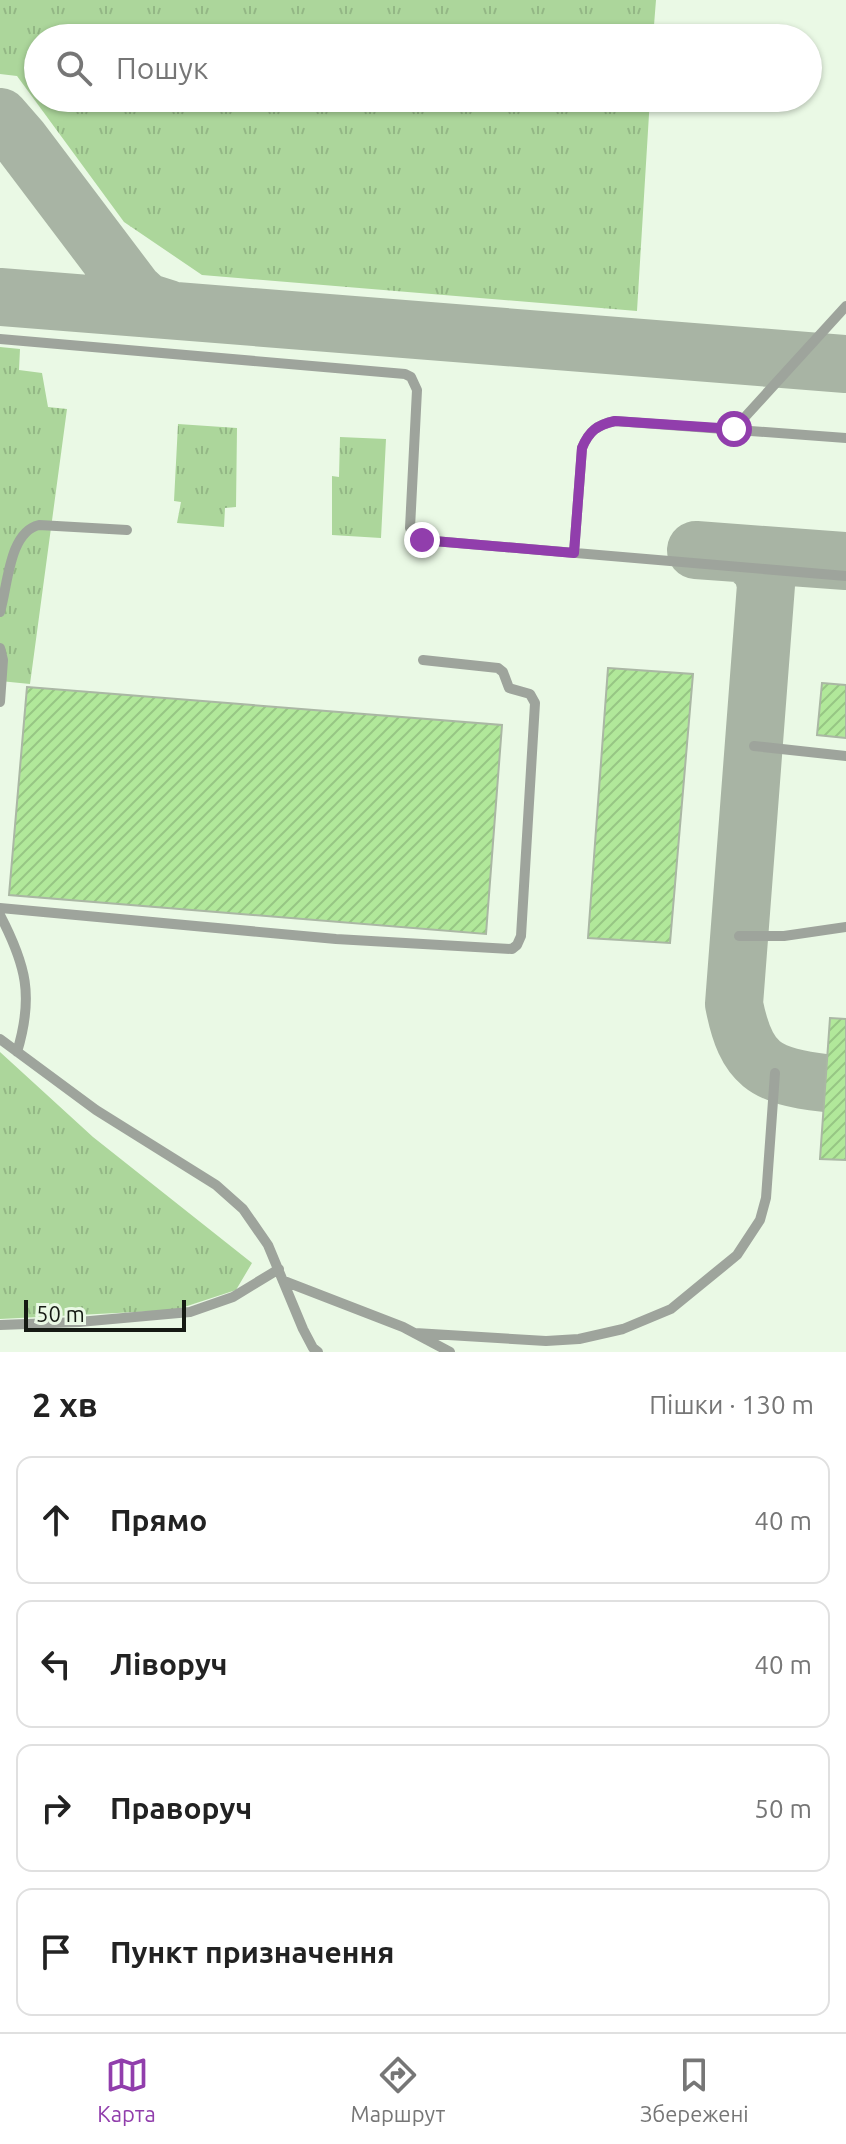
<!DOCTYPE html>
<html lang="uk">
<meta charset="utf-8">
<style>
:root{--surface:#fff;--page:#f6f6f6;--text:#222;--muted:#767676;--line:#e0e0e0;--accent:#913eac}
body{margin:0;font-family:Ubuntu,sans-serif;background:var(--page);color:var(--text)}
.scale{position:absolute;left:24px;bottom:20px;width:162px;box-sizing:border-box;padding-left:8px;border:4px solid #151a13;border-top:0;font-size:22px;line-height:28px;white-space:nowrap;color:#151a13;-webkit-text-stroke:6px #eaf9e5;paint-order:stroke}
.stop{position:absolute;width:24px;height:24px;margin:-18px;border:6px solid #913eac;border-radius:50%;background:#fff}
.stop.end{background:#913eac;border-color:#fff;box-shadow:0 2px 8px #0008}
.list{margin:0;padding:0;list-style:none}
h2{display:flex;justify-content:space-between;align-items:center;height:104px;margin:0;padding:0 32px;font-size:34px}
h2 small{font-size:26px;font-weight:400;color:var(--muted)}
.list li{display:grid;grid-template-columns:52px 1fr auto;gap:24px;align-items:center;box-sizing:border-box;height:128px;margin:0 16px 16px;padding:0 16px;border:2px solid var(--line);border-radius:16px}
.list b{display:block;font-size:30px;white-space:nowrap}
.list em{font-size:26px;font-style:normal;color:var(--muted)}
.icon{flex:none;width:44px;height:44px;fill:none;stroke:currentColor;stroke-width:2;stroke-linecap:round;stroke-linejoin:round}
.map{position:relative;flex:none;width:846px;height:1352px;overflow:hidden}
.search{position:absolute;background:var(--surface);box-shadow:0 2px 6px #0004;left:24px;right:24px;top:24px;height:88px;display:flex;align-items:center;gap:20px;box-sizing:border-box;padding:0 28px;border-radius:44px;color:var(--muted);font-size:30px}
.sheet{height:680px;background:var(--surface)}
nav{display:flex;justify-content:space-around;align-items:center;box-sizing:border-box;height:112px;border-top:2px solid var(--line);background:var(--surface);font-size:22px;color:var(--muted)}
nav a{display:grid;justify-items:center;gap:4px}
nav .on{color:var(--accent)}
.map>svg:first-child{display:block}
</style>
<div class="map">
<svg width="846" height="1352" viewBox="0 0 846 1352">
<defs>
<pattern id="grass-tufts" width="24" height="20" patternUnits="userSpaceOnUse" patternTransform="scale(2)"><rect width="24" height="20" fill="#acd69b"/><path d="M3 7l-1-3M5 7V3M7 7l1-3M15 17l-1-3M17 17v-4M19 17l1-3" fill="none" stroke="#93b785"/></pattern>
<pattern id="building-hatch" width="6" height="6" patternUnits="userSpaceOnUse" patternTransform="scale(2)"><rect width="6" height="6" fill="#b1e89a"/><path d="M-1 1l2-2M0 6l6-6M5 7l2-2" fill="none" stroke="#97c684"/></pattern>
</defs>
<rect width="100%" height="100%" fill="#eaf9e5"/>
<!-- grass -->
<path fill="url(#grass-tufts)" d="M 0,0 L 656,0 L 653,38 L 38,38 L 38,98 L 650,98 L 637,311 L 202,275 L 124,222 L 17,76 L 0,74 Z
M 0,347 L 20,349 L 19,370 L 42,373 L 48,407 L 67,409 L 30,684 L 0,681 Z
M 178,424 L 237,428 L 236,507 L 225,508 L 224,527 L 177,523 L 181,502 L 174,501 Z
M 340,437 L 386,439 L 381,538 L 332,535 L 332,476 L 339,477 Z
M 0,1052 L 93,1137 L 252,1263 L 236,1290 L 175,1310 L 0,1319 Z"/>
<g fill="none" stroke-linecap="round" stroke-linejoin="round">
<!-- taxiway -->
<path stroke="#a8b4a4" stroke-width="58" d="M 0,117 L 20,140 L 134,291 L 146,302 L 168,309
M 0,297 L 846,364
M 696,550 L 846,561
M 746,554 L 762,569 L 766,585 L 734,1004 C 746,1065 765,1076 825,1083"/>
</g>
<!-- building -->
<path fill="url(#building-hatch)" stroke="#aab7a4" stroke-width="2" d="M 608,668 L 693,674 L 670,943 L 588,938 Z
M 822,683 L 846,685 L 846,738 L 817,735 Z
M 27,687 L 502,725 L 486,934 L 9,895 Z
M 830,1018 L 846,1019 L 846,1160 L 820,1159 Z"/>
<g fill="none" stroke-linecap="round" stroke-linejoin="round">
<!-- service -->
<path stroke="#9ea49c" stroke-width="10" d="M 0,339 L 405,374 L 411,377 L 417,390 L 410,528 L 414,535 L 422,540 L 846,576
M 734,429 L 846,306
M 574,553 L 582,448 C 589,431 597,425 615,421 L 846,438
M 0,612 C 8,585 9,532 39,525 L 127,530
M 0,648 L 3,660 L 0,702
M 754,746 L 846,756
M 0,908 L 336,939 L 512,949 L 517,945 L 521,936 L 535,703 L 530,694 L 509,688 L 503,672 L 498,668 L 423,660
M 0,915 C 26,965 34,996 17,1052
M 739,936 L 784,936 L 846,927
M 0,1039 L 96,1110 L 216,1185 L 243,1209 L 268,1245 L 303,1329 L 313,1348 L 318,1352
M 284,1281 L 403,1327 L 450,1352
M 0,1325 L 79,1322 L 190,1312 L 233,1297 L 279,1269
M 415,1333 L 546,1341 L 579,1339 L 623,1329 L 671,1309 L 737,1255 L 760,1220 L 766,1198 L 775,1073"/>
</g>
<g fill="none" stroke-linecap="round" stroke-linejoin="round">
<!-- route -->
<path stroke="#913eac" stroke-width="10" d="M 422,540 L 574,553 L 582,448 C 589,431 597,425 615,421 L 734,429"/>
</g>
</svg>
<div class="scale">50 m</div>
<div class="stop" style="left:734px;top:429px"></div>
<div class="stop end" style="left:422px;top:540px"></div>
<div class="search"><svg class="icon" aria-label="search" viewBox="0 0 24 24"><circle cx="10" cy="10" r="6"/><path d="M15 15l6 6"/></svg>Пошук</div>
</div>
<section class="sheet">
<h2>2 хв<small>Пішки · 130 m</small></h2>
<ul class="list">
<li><svg class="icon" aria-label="ahead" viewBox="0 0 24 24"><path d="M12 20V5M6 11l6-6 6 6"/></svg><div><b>Прямо</b></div><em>40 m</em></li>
<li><svg class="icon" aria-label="left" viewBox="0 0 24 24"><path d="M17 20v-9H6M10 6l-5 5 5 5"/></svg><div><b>Ліворуч</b></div><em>40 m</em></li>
<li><svg class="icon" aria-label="right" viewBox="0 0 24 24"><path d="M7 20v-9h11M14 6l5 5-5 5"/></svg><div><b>Праворуч</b></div><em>50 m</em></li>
<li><svg class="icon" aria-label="arrive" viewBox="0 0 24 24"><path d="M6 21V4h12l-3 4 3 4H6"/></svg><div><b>Пункт призначення</b></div></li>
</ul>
</section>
<nav>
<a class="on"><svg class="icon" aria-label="map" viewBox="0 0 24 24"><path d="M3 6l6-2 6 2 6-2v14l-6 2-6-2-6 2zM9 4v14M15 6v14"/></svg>Карта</a>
<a><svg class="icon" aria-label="directions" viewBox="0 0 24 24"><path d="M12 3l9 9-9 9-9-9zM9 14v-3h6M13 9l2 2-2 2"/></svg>Маршрут</a>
<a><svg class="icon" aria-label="saved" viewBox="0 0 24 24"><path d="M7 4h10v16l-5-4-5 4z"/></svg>Збережені</a>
</nav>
